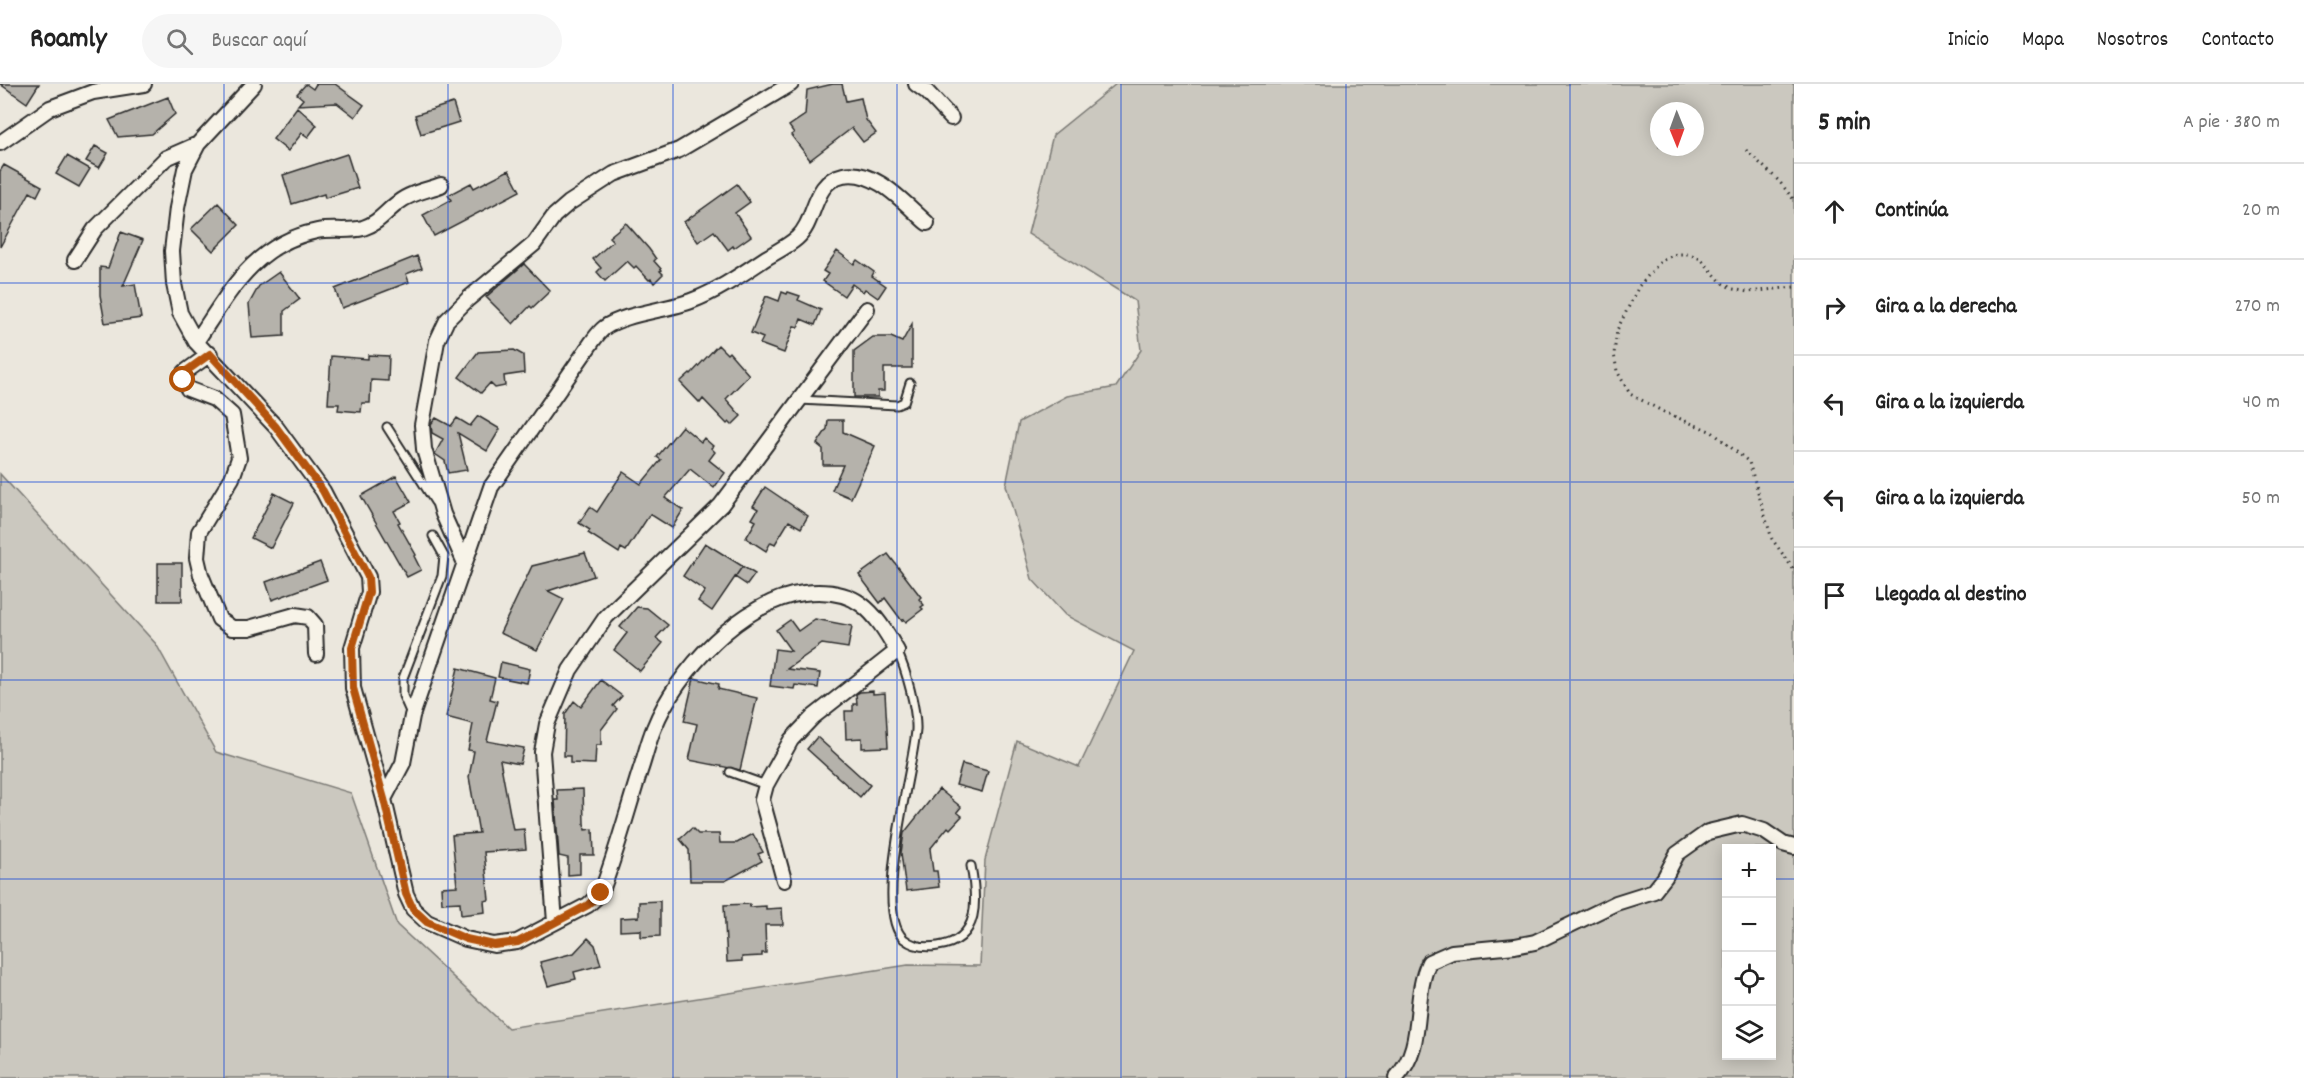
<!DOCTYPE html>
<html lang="es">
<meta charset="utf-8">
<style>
:root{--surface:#fff;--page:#f6f6f6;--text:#222;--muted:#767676;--line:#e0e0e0}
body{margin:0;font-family:Dekko,sans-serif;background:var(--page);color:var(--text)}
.controls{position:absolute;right:18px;bottom:18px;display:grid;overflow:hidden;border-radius:0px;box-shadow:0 3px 15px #0003}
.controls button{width:54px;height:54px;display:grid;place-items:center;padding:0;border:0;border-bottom:2px solid var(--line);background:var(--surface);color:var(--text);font:30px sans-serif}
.compass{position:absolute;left:1650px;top:18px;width:54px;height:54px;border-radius:50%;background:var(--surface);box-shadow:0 3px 15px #0003;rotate:179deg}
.stop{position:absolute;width:18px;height:18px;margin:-14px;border:4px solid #b45309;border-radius:50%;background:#fff}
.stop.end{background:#b45309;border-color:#fff;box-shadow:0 2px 6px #0008}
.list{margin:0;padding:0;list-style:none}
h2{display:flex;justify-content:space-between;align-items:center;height:78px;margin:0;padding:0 24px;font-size:26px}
h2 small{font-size:20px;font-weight:400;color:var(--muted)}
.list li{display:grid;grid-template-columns:39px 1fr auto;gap:18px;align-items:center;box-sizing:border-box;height:96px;padding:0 24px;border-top:2px solid var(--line)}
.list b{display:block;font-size:22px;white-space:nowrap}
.list em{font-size:20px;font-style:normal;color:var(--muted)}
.icon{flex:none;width:33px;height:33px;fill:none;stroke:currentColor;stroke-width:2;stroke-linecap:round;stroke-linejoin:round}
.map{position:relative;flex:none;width:1794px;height:994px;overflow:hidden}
header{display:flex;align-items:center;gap:36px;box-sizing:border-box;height:84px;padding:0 30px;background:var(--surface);border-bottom:2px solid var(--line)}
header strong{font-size:28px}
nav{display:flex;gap:33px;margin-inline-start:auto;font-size:21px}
.search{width:420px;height:54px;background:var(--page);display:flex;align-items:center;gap:15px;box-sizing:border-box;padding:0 21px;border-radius:33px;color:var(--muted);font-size:22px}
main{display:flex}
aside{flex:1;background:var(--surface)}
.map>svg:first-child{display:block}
</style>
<header>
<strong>Roamly</strong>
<div class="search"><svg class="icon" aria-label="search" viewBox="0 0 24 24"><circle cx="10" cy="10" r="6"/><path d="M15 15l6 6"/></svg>Buscar aquí</div>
<nav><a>Inicio</a><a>Mapa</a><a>Nosotros</a><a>Contacto</a></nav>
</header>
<main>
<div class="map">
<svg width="1794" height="994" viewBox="0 0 1794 994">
<rect width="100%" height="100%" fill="#ebe7dd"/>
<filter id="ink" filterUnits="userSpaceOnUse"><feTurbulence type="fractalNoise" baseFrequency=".0167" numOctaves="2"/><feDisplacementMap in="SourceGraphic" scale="12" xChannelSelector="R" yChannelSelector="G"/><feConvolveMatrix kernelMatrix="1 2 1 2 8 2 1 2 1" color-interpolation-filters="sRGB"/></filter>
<g filter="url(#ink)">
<!-- green -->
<path fill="#cbc8bf" stroke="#7b7a75" stroke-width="1.5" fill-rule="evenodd" d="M 1116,0 L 1794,0 L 1794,994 L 0,994 L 0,390 L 156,560 L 216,668 L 351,709 L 397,841 L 508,944 L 908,881 L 980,882 L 985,776 L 1017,657 L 1079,683 L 1134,567 L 1065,531 L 1032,495 L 1006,401 L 1019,338 L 1067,312 L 1116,303 L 1141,266 L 1135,217 L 1028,150 L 1053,51 ZM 1659,27 L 1695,27 L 1695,63 L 1659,63 ZM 1726,764 L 1772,764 L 1772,972 L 1726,972 Z"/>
<!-- building -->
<path fill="#b5b2ab" stroke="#2b2b2b" stroke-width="1.5" d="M 0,0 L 39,0 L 27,19 Z
M 306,0 L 313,5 L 316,0 L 335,0 L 364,21 L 355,33 L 337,19 L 298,21 L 303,15 L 297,10 Z
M 833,0 L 842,0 L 846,17 L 861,14 L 866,36 L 876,49 L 863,58 L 852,44 L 810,76 L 791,51 L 794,49 L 789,42 L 805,31 L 807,6 Z
M 168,13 L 175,30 L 152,50 L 118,53 L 109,36 Z
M 453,19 L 459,38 L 421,50 L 415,31 Z
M 297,23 L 317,41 L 308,53 L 302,49 L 288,67 L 273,55 Z
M 95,62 L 108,69 L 99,84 L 86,77 Z
M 347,70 L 358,104 L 325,114 L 324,110 L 292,120 L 283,91 Z
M 67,72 L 90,85 L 79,103 L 56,90 Z
M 4,81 L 42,102 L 37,112 L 30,108 L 0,163 L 0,87 Z
M 509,86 L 520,107 L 434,152 L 423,131 L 451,116 L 448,111 L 471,99 L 474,104 Z
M 737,100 L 750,118 L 735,129 L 751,152 L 734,164 L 733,162 L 728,166 L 714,147 L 698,158 L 684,138 Z
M 218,119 L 239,141 L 213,167 L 191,145 Z
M 626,139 L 649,165 L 656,175 L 654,177 L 662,186 L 660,187 L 663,190 L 654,199 L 651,195 L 649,196 L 636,182 L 634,184 L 627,177 L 605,197 L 597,188 L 601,184 L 593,175 L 613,157 L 609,153 Z
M 121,148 L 143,156 L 123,202 L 135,200 L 141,234 L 105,239 L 100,211 L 100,183 L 108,184 Z
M 837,167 L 854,180 L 857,176 L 874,188 L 872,192 L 886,202 L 878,214 L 865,205 L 863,208 L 852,200 L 844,212 L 823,197 L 828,190 L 823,187 Z
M 417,172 L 422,184 L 406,190 L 409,198 L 342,224 L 335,205 Z
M 524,180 L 550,207 L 532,224 L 530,222 L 513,240 L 486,213 Z
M 279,188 L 300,215 L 284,227 L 284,252 L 252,254 L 249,220 L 259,202 Z
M 782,208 L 787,210 L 788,208 L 800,212 L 798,216 L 821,226 L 815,241 L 801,235 L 798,243 L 794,242 L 784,269 L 760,260 L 763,254 L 751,249 L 766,212 L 779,217 Z
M 912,240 L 912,284 L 884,284 L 884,307 L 878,307 L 878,313 L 854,313 L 854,267 L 873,253 L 891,253 L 902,258 Z
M 718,261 L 727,270 L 729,268 L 749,291 L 726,315 L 741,332 L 732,341 L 729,338 L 727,340 L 703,315 L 700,319 L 680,298 L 690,289 L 691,290 Z
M 514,266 L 523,271 L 524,289 L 504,292 L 505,302 L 495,304 L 490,299 L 481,309 L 459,293 L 478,268 Z
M 368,271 L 389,272 L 388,297 L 371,296 L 370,319 L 362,319 L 361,328 L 338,326 L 339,320 L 328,320 L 331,272 L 368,275 Z
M 478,332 L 500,345 L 487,367 L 458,349 L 467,386 L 448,389 L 445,377 L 435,370 L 443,355 L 432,349 L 431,340 L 436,334 L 451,342 L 457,334 L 470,342 Z
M 828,336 L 843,336 L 843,348 L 875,362 L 851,414 L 832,406 L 843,381 L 823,381 L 823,365 L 817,360 L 827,345 Z
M 682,342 L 701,358 L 704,354 L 713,362 L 711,364 L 715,368 L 709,376 L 725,389 L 714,404 L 690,385 L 665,414 L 683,426 L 672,444 L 650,430 L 626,467 L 621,464 L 619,469 L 588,449 L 590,446 L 579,439 L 590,423 L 597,428 L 623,388 L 641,400 L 661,376 L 657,373 Z
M 396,392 L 411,418 L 394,427 L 400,438 L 398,439 L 416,471 L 414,472 L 421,486 L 407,493 L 361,412 Z
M 765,403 L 808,432 L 801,444 L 789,437 L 775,460 L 771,458 L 766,467 L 746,454 L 756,437 L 752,435 L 758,425 L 753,422 Z
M 274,409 L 294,419 L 271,464 L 251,454 Z
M 705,459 L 755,490 L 747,501 L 735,493 L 742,483 L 712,527 L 698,517 L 705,507 L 683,492 Z
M 585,469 L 594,492 L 548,507 L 564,515 L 537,566 L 500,549 L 532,482 Z
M 888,470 L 921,513 L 919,515 L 924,521 L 921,523 L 923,525 L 906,538 L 904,535 L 902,537 L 885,514 L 880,519 L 859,491 Z
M 320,478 L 327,496 L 272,516 L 266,498 Z
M 158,479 L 182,479 L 182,517 L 158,517 Z
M 637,523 L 647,524 L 668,541 L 656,554 L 663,559 L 640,587 L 614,566 L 627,549 L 620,543 Z
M 815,535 L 852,542 L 848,564 L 822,560 L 787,585 L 820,589 L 818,604 L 795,601 L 794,605 L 770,602 L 775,565 L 791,567 L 776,546 L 790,536 L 798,547 Z
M 501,578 L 530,585 L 527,599 L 498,593 Z
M 458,584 L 495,594 L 490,615 L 497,617 L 487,657 L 524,664 L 520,680 L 500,676 L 513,746 L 524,745 L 526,765 L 484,768 L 489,816 L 484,817 L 485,828 L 461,831 L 460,818 L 442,819 L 441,803 L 457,802 L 452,751 L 479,749 L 469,693 L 474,667 L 468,666 L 473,640 L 446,633 Z
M 694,594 L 719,600 L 718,605 L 757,614 L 740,686 L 689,676 L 697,640 L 684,637 Z
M 601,596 L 622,612 L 613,622 L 617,625 L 601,646 L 601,661 L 596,661 L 595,680 L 570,679 L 570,672 L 564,672 L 565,630 L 574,617 L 581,623 Z
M 873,607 L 873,610 L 885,609 L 888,663 L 862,664 L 862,654 L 846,655 L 845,627 L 853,627 L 853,620 L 857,620 L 856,610 L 860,608 Z
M 817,653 L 870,701 L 860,713 L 807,665 Z
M 962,680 L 988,687 L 982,708 L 956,701 Z
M 583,705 L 584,739 L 585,746 L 593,745 L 594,771 L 580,771 L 580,790 L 568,791 L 568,774 L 559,772 L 555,716 L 558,716 L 557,706 Z
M 939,705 L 961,723 L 957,728 L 962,732 L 950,745 L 948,743 L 930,765 L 933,787 L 937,787 L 939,803 L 906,807 L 901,769 L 904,749 Z
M 692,744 L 698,750 L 719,750 L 720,759 L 737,759 L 753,750 L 763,768 L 758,770 L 762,777 L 725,797 L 690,797 L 689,766 L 680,755 Z
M 660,817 L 660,852 L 641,853 L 641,846 L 620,847 L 620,834 L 639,833 L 639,818 Z
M 750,820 L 750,823 L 766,822 L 766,825 L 782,824 L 783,841 L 765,841 L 766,869 L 762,869 L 762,872 L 742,873 L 742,877 L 727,878 L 724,821 Z
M 588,854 L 595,861 L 601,881 L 574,888 L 576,895 L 548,902 L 540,878 L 574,869 Z"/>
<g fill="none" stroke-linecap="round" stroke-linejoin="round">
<defs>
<path id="service" d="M 800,316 L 897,321 L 904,318 L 910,299
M 387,343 L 435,418
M 897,567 C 906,585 917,626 916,646 C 913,688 872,827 904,855 C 914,863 926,864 938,862 C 981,856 977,815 971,782
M 411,630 L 403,612 L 403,594 L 442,492 L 444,472 L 433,452
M 730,688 L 766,701"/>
<path id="minor" d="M 254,0 L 198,60 L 185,85 L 177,124 L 172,167 L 174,200 L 180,229 L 196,258 L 276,343 L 323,407 L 368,493 L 369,508 L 352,564 L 353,604 L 384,715 L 406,810 L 413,825 L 427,838 L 466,855 L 494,861 L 517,858 L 588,821 L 601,809 C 616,770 627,728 640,687 C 645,673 648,658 654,644 C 676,588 743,516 804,509 C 856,503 874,526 897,567 L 813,633 L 791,656 L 766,701 L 762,716 L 784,796
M 916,0 L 927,8 L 951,34
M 0,59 L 50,24 L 93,8 L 144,0
M 75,176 L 95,145 L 166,74 L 198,60
M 196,258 C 229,209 253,160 317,147 C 332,144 348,148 363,144 C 379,139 386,127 399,118 C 410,109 428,106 441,101
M 210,270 L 185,288 L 183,296 L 188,305 L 214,315 L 232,331 L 239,374 L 232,394 L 199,448 L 197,474 L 201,491 L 219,535 L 232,544 L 249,544 L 295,531 L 308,533 L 315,541 L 316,570
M 464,477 L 443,430 L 424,365 L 422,341 L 437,257 L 447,236 L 468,215 L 534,160 L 554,132 L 569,119 L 614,90 L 679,66 L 791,0
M 384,715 L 403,679 L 412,632 L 491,403 L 592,258 C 595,254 599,248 604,244 C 622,230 668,226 691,217 C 718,207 742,190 766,174 C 776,168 788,162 797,154 C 817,136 812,98 843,91 C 875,84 905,120 927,139
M 555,838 L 542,668 L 547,640 L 570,586 L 606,533 L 721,421 L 867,225
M 1396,994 C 1427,961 1411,916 1429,878 L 1452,868 L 1515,862 L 1535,858 L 1616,819 L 1654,807 L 1665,793 L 1677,770 L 1708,748 L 1742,740 L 1764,747 L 1783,760 L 1794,763"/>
</defs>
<!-- service casing -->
<use href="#service" stroke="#2b2b2b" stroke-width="11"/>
<!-- minor casing -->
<use href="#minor" stroke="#2b2b2b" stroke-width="18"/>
<!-- path -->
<path stroke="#2b2b2b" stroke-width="3" stroke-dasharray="1.5 4.5" stroke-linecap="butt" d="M 1746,66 L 1779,97 L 1794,116
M 1794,203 L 1748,208 L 1733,205 L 1722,199 L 1701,175 L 1687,170 L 1676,170 L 1661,177 L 1639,202 L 1617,246 L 1614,270 L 1617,287 L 1630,310 L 1664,328 L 1712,348 L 1749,378 L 1772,455 L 1794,486"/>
<!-- service -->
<use href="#service" stroke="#f7f3e8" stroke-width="7"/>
<!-- minor -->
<use href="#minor" stroke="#f7f3e8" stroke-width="14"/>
</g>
</g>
<g fill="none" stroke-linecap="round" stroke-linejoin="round" filter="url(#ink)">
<!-- route -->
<path stroke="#b45309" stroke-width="8" d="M 183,296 L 185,288 L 210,270 L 276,343 L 323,407 L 368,493 L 369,508 L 352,564 L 353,604 L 384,715 L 406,810 L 413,825 L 427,838 L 466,855 L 494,861 L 518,858 L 588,821 L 601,809"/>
</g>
<!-- grid -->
<path fill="none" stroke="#1d4ed8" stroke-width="1.5" stroke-opacity="0.55" d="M 224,0 L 224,994M 448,0 L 448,994M 673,0 L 673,994M 897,0 L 897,994M 1121,0 L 1121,994M 1346,0 L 1346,994M 1570,0 L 1570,994M 0,199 L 1794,199M 0,398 L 1794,398M 0,596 L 1794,596M 0,795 L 1726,795M 1772,795 L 1794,795"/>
</svg>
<div class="controls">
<button>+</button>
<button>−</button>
<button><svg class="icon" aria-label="locate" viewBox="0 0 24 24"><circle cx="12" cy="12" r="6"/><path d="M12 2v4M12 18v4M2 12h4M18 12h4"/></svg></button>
<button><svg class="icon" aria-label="layers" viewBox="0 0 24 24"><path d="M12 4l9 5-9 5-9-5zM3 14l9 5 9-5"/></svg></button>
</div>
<svg class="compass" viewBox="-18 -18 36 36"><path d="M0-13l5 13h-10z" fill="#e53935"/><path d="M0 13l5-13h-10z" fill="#767676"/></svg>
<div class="stop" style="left:183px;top:296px"></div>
<div class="stop end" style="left:601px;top:809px"></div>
</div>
<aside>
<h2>5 min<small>A pie · 380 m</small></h2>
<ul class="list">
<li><svg class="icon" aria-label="ahead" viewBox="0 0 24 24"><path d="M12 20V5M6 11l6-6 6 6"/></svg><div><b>Continúa</b></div><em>20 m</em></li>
<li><svg class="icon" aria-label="right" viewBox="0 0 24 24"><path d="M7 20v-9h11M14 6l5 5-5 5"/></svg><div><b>Gira a la derecha</b></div><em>270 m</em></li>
<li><svg class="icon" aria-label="left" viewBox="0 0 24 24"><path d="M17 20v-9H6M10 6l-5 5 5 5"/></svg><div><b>Gira a la izquierda</b></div><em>40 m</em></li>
<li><svg class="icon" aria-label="left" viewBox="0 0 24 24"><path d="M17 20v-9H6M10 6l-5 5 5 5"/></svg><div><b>Gira a la izquierda</b></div><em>50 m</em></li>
<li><svg class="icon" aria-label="arrive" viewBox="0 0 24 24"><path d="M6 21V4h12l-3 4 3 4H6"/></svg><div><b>Llegada al destino</b></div></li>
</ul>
</aside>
</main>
